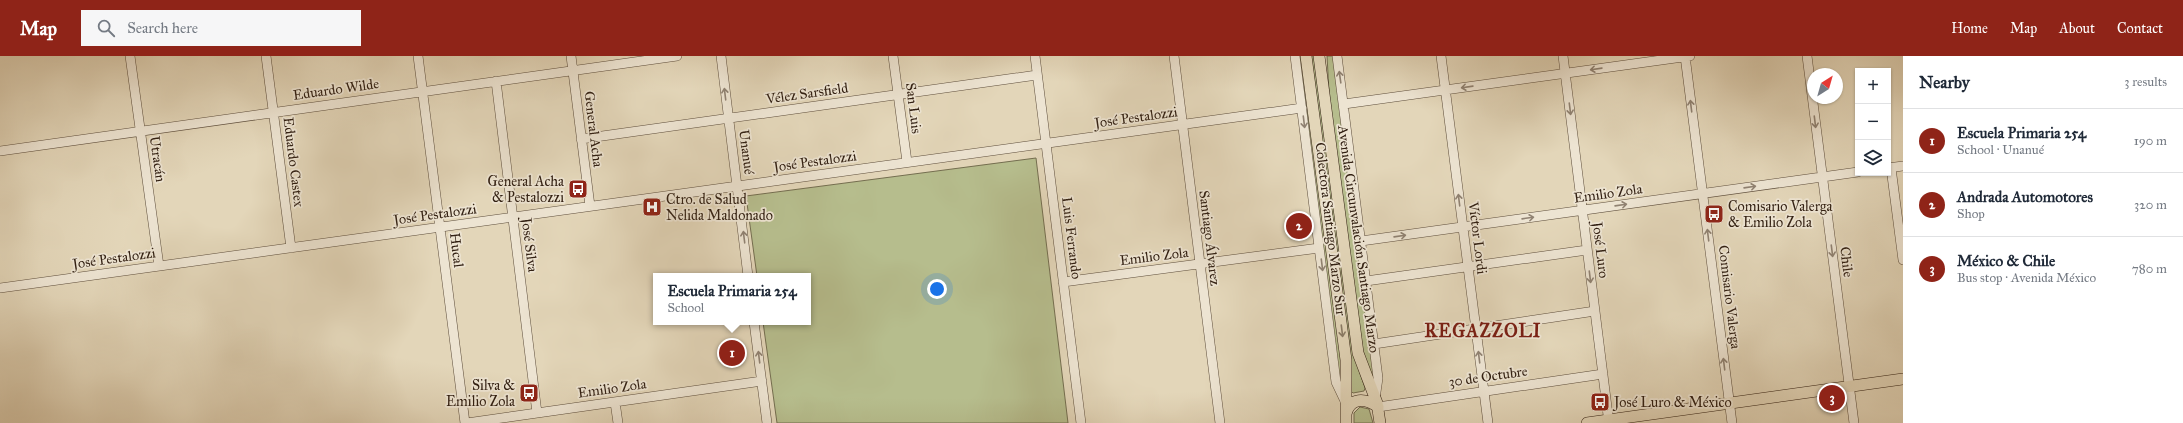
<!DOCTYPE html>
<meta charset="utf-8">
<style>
:root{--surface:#fff;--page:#f6f6f7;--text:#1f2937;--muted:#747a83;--line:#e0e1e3;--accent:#8f2418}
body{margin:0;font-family:"IM FELL Great Primer",serif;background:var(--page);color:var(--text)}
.controls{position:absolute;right:12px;top:12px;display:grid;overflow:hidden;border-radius:0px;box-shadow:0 1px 3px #0004}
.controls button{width:36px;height:36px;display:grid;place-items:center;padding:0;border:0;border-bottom:1px solid var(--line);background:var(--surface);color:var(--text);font:20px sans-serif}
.compass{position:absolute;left:1807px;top:12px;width:36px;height:36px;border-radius:50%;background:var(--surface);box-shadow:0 1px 3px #0004;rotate:37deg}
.you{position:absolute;left:937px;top:233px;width:14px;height:14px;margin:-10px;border:3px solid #fff;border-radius:50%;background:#1a73e8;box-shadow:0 0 0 6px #1a73e833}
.badge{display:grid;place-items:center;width:26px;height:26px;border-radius:50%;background:var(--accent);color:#fff;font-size:13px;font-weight:700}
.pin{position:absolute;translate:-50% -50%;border:2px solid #fff;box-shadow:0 1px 4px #0006}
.popup{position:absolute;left:653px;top:217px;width:158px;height:52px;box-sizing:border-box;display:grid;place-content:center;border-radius:0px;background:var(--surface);filter:drop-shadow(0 1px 3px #0005);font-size:13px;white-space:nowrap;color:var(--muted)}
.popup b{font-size:15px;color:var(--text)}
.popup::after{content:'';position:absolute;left:50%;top:100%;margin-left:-8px;border:8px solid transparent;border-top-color:var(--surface)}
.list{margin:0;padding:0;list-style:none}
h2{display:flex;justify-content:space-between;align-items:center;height:52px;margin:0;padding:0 16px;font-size:17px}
h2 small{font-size:13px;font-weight:400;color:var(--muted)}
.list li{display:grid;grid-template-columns:26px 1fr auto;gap:12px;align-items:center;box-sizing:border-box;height:64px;padding:0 16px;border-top:1px solid var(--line)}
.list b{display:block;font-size:15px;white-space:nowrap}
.list p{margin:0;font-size:13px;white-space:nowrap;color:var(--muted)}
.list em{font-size:13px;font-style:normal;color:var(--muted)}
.icon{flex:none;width:22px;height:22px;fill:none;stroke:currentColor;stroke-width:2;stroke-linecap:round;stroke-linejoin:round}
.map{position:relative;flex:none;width:1903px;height:367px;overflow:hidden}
header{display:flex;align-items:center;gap:24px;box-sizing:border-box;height:56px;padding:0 20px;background:var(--accent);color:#fff}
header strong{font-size:19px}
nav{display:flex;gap:22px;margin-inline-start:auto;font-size:14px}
.search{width:280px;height:36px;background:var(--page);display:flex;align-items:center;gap:10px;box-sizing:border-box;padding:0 14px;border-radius:0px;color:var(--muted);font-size:15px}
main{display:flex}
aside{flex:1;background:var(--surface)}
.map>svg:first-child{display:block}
</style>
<header>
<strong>Map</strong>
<div class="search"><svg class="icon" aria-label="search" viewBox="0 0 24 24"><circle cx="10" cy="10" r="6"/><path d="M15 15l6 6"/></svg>Search here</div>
<nav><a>Home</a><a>Map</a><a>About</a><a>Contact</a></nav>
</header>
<main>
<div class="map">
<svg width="1903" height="367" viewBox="0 0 1903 367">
<rect width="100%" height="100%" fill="#e3d6b9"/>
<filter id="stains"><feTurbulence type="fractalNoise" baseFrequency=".005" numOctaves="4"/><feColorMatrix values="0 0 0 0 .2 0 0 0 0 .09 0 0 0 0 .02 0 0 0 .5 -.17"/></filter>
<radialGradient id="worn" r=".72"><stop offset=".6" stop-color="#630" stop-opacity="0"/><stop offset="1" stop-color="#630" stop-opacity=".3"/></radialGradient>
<!-- green -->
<path fill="#b6bd8d" stroke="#746e50" d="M 1298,0 L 1302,0 L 1342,310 L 1340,328 Z
M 1310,0 L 1316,0 L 1356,305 L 1365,332 L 1364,335 L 1353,337 L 1351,335 Z
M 1327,0 L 1334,0 L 1375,326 L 1364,303 L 1330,53 Z
M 1036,102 L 1068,367 L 777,367 L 763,266 L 808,266 L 808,220 L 757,220 L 746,140 Z
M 1360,351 L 1369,353 L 1373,367 L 1354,367 L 1354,357 Z"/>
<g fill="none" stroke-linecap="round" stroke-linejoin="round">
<defs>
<path id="minor" d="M 130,0 L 159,210
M 266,0 L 291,192
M 418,0 L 465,367
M 571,0 L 590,150
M 721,0 L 748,220
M 893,0 L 907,106
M 1035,0 L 1081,367
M 1174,0 L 1220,367
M 1295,0 L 1336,326 L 1346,347
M 1337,0 L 1378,322 L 1375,343
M 1441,0 L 1488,367
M 1563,0 L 1609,367
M 1685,0 L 1732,367
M 1807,0 L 1854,367
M 496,25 L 537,357
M 1344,48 L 1690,0
M 581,83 L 1037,19
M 0,95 L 677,0
M 1888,112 L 1903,110
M 1891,112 L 1903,204
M 1361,185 L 1858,116
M 1366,225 L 1587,194
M 1063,226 L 1319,192
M 0,232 L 1302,52
M 754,266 L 767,367
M 1374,288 L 1595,255
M 615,346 L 618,367
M 1378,351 L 1603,318
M 467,367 L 762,325"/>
<path id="major" d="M 1306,0 L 1346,304 L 1346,367
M 1319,0 L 1358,297 L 1377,347 L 1380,367
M 1346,358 C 1350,341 1365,342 1378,351
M 1587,367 L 1903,323"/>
</defs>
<!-- minor casing -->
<use href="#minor" stroke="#5e4e3c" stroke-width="10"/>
<!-- major casing -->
<use href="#major" stroke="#322013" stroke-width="12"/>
<!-- minor -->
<use href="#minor" stroke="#ede4d2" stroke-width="9"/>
<!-- major -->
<use href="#major" stroke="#e3d6b9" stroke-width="11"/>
</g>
<!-- one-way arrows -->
<defs><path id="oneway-shaft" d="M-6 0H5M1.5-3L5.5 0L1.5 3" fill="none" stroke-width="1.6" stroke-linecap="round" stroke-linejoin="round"/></defs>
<g stroke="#908272">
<use href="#oneway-shaft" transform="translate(1596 13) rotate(172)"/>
<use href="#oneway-shaft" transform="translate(1340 21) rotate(-98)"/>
<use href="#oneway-shaft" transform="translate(1467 31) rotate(172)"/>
<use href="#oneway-shaft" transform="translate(725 38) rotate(-97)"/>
<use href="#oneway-shaft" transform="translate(1691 50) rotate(-97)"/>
<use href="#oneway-shaft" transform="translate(1570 53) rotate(83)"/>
<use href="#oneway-shaft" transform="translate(1304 66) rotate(83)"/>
<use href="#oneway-shaft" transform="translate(1815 66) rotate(83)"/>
<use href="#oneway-shaft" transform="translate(1750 131) rotate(-8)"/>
<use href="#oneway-shaft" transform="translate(1459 144) rotate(-97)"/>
<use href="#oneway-shaft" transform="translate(1621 149) rotate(-8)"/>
<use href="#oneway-shaft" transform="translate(1528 162) rotate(-8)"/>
<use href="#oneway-shaft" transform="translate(1708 179) rotate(-97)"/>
<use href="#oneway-shaft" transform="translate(1400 180) rotate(-8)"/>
<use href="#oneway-shaft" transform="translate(744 181) rotate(-97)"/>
<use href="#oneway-shaft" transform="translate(1832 195) rotate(83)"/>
<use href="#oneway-shaft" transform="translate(1322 209) rotate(83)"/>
<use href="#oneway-shaft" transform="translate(1590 221) rotate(83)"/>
<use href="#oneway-shaft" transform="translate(759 301) rotate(-97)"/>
<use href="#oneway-shaft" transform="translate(1479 301) rotate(-97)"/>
<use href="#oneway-shaft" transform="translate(1724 308) rotate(-97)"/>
</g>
<use stroke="#8a7b66" href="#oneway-shaft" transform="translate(1342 275) rotate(83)"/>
<!-- icons -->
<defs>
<symbol id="bus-square" viewBox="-11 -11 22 22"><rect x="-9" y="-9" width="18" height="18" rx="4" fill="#8f2418" stroke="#ede4d2"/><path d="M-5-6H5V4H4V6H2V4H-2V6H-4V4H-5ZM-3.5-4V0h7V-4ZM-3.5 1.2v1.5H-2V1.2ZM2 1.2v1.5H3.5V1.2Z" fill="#fff"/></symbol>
<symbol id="hospital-square" viewBox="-11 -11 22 22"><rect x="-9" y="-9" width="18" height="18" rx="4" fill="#8f2418" stroke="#ede4d2"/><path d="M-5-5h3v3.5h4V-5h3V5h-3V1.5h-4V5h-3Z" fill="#fff"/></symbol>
</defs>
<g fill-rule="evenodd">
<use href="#bus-square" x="567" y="122" width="22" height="22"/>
<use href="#hospital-square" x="641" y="140" width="22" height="22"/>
<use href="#bus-square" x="1703" y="147" width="22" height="22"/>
<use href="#bus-square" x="518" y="326" width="22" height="22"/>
<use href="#bus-square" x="1589" y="335" width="22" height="22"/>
</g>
<g text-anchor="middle" stroke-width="3.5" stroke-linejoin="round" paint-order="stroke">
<!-- street labels -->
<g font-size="14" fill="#322013" stroke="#ede4d2">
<text transform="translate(336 33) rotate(-8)" y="5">Eduardo Wilde</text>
<text transform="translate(807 37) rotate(-8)" y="5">Vélez Sarsfield</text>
<text transform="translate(914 52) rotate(83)" y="5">San Luis</text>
<text transform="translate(1136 61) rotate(-8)" y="5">José Pestalozzi</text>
<text transform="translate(594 73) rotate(83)" y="5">General Acha</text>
<text transform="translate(747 96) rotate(83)" y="5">Unanué</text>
<text transform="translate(158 103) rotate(82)" y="5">Utracán</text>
<text transform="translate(815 105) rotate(-8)" y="5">José Pestalozzi</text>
<text transform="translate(294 106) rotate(83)" y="5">Eduardo Castex</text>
<text transform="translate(1608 137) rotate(-8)" y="5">Emilio Zola</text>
<text transform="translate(435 158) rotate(-8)" y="5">José Pestalozzi</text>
<text transform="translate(1331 173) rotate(83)" y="5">Colectora Santiago Marzo Sur</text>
<text transform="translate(1072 182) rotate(83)" y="5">Luis Ferrando</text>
<text transform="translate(1210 182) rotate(83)" y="5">Santiago Álvarez</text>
<text transform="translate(1478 182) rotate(83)" y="5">Víctor Lordi</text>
<text transform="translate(1359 183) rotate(82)" y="5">Avenida Circunvalación Santiago Marzo</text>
<text transform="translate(530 189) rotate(83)" y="5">José Silva</text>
<text transform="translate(457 194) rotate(83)" y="5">Hucal</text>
<text transform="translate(1601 194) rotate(83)" y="5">José Luro</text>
<text transform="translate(1154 200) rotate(-7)" y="5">Emilio Zola</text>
<text transform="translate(114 202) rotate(-8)" y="5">José Pestalozzi</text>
<text transform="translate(1847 206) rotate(83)" y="5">Chile</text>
<text transform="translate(1730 241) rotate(83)" y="5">Comisario Valerga</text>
<text transform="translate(1488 320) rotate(-8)" y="5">30 de Octubre</text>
<text transform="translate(612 332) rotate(-8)" y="5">Emilio Zola</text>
</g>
<!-- poi labels -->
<g font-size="14" fill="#322013" stroke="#ede4d2" text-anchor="start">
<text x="564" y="130" text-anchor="end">General Acha<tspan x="564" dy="16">&amp; Pestalozzi</tspan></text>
<text x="666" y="148">Ctro. de Salud<tspan x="666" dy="16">Nelida Maldonado</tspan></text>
<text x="1728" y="155">Comisario Valerga<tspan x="1728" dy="16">&amp; Emilio Zola</tspan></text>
<text x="515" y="334" text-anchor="end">Silva &amp;<tspan x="515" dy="16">Emilio Zola</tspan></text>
<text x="1614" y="351">José Luro &amp; México</text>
</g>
<!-- district labels -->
<g font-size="18" font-weight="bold" letter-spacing="1" fill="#7a1f14" stroke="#ede4d2">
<text x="1483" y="281">REGAZZOLI</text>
</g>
</g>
<rect width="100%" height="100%" filter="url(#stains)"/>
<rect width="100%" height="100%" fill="url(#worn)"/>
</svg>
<div class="controls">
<button>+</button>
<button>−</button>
<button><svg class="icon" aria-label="layers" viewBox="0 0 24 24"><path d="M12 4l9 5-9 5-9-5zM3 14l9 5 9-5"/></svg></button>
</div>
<svg class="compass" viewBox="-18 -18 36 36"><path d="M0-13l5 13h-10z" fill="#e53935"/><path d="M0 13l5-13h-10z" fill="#747a83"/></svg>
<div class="you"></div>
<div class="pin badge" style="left:732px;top:297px">1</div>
<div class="popup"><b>Escuela Primaria 254</b>School</div>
<div class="pin badge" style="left:1299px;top:170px">2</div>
<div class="pin badge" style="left:1832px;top:342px">3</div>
</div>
<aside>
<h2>Nearby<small>3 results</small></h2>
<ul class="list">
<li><span class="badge">1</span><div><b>Escuela Primaria 254</b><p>School · Unanué</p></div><em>190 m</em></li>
<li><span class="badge">2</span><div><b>Andrada Automotores</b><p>Shop</p></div><em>320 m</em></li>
<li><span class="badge">3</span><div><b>México &amp; Chile</b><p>Bus stop · Avenida México</p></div><em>780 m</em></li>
</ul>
</aside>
</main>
